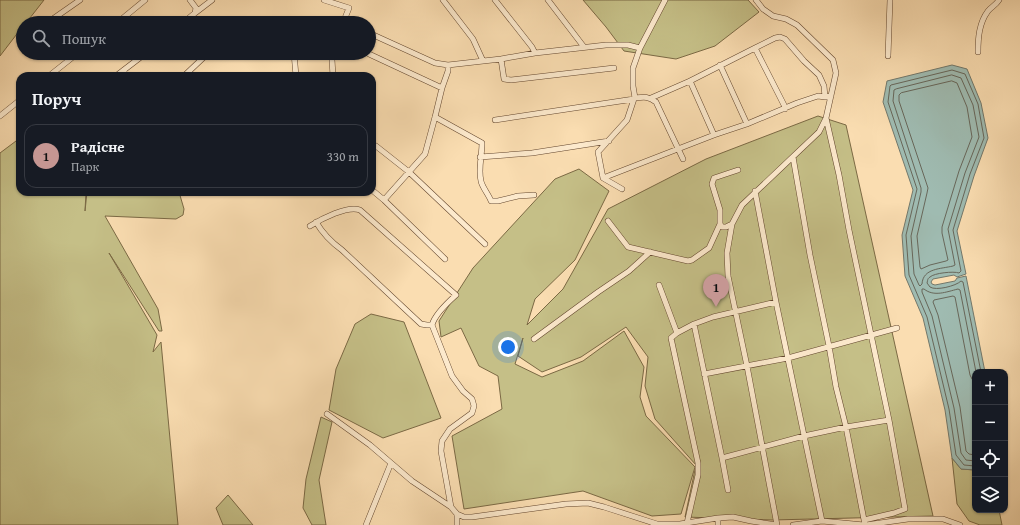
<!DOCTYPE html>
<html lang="uk">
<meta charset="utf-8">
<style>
:root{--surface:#171b24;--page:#20242c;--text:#f1f3f6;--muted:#9ea1a6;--line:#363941;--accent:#c59692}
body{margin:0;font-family:"Gentium Book Plus",serif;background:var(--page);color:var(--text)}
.controls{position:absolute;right:12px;bottom:12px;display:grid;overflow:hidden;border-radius:8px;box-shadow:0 1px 3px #0004}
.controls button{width:36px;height:36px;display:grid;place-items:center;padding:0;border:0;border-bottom:1px solid var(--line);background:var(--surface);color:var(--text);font:20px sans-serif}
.you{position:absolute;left:508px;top:347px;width:14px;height:14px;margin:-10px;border:3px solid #fff;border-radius:50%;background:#1a73e8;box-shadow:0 0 0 6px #1a73e833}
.badge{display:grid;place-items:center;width:26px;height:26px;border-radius:50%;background:var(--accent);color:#111;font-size:13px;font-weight:700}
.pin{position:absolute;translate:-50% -33px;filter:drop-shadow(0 1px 2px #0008)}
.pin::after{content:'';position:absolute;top:21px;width:14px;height:12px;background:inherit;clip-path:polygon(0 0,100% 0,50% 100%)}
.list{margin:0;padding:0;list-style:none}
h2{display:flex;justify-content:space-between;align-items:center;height:52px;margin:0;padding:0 16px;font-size:17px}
h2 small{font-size:13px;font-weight:400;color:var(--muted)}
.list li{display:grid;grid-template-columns:26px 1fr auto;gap:12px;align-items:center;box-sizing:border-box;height:64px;margin:0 8px 8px;padding:0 8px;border:1px solid var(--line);border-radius:12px}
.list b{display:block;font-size:15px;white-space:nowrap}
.list p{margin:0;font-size:13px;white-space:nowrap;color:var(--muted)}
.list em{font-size:13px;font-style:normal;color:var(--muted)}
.icon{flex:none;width:22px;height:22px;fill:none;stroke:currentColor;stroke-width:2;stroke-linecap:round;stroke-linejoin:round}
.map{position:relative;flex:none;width:1020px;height:525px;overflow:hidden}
.search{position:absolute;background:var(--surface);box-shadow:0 1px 3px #0004;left:16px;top:16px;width:360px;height:44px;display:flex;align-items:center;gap:10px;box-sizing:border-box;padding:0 14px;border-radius:22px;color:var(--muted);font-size:15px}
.panel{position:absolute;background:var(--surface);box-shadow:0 1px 3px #0004;left:16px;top:72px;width:360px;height:124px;border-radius:12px}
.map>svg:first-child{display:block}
</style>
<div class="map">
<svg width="1020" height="525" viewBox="0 0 1020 525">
<rect width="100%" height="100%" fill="#faddb1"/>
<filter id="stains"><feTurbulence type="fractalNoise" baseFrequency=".005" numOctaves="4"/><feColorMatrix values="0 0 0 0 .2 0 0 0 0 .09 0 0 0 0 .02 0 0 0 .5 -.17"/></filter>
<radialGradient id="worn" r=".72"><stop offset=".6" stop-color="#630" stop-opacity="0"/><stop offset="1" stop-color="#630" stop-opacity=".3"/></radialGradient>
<!-- green -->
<path fill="#c5bf87" stroke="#7b6944" d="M 0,0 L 44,0 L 26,23 L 23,23 L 23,26 L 0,56 Z
M 583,0 L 748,0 L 759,12 L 715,46 L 676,59 L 624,51 L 606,27 Z
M 818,116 L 846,125 L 933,516 L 772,520 L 685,517 L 696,465 L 655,419 L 645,386 L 648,357 L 626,327 L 581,357 L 542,372 L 518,356 L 523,338 L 515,364 L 542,377 L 583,361 L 624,331 L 644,367 L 640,397 L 646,416 L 695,467 L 681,514 L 652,516 L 583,491 L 464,509 L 452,436 L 502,409 L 498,376 L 479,366 L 461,328 L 441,337 L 439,321 L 473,268 L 555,179 L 579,169 L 609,191 L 575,260 L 535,299 L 527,325 L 563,289 L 608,209 L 706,159 Z
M 20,138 L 20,192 L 86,192 L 85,211 L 87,192 L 179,192 L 184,209 L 183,215 L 176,219 L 105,216 L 158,309 L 162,331 L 159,331 L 109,253 L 157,335 L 153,352 L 161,342 L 178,525 L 0,525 L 0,153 Z
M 371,314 L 404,322 L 441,418 L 383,438 L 329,410 L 336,369 L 355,324 Z
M 321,417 L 332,422 L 319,480 L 326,525 L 312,525 L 303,508 L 306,479 Z
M 952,458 L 961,469 L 975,470 L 975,510 L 999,510 L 1002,525 L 980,525 L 969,521 L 957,504 Z
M 228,495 L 253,525 L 223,525 L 216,508 Z"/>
<!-- water -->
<path fill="#9fbbb1" stroke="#73786b" d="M 952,65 L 967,69 L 981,103 L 988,138 L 974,176 L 957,231 L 966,274 L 957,277 L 954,275 L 933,279 L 931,282 L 932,284 L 935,285 L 955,281 L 957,278 L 966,276 L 985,372 L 975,372 L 975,470 L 961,469 L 952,458 L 945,410 L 923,318 L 905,276 L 902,235 L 913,190 L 883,102 L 887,81 Z"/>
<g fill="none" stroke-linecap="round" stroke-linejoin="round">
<!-- shore -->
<path stroke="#68675a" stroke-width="1" d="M 952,75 L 961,78 L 973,105 L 979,137 L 965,173 L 948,229 L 955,265 L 953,266 C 941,269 923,268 922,284 L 920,286 L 919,285 L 914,274 L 911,236 L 921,192 L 921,188 L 893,101 L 894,90 L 896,89 Z
M 952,81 L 957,83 L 967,107 L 972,137 L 959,171 L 942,227 L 942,233 L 948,260 L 946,261 L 930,265 L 921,269 L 920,267 L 917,236 L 927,193 L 928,188 L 899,101 L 899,95 L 901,93 Z
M 975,383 L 972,379 L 970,375 L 955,297 L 953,296 L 934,300 L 933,302 L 938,315 L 960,407 L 966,451 L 969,454 L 975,455
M 975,461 L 966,460 L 961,453 L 954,408 L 932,316 L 922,292 L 922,289 L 924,289 C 934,297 946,292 958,289 L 960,290 L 976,372
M 975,466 L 964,465 L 956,455 L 949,409 L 927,317 L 909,275 L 906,235 L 917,189 L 888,102 L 890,86 L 891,85 L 952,70 L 965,74 L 978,104 L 984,138 L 970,174 L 953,230 L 961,271 L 959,273 C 954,271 934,273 930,277 C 927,279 928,280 927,283 L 930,287 C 936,291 956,286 961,281 L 963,282 L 981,372"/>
<defs>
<path id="minor" d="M 324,0 L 349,8 L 343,23
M 443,0 L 473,39 L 483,61
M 495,0 L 532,47 L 535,53
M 548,0 L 584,47
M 195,13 L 212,0
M 47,23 L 80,0
M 117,23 L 145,0
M 183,23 L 195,13 L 196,8 L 190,0
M 369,33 L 435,63 L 448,65 L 501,59 L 535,53 L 606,45 L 628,45 L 640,48
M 755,48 L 784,105 L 785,109
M 978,52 C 978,38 979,23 988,11 C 991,7 996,5 999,0
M 294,53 L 296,76
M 332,53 L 332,60 L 333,76
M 369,54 L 442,88
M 888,56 L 890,0
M 501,59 L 504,79 L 511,80 L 614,68
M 720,65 L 747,124
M 123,71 L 127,76
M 49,76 L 78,53
M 116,76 L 146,53
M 184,76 L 203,58 L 210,53
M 690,81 L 714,135
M 635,98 C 644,97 648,96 656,102 L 683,159
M 651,98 L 690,81 L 755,48 L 775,38 L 780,37 L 785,39 L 804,61 L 819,75 L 824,86 L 825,97
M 0,116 L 20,100
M 435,117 L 482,143 C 482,155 478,170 481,181 C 482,187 489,195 491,201 L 498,201 L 518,196 L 534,195
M 826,118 L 839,175 L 849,230 L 889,420 L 905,509 L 894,513 L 864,520
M 495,120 L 634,99
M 376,146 L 409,172 L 485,244
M 480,157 L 532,153 L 609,141
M 793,157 L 810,255 L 829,346 L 836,387 L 846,427 L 865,525
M 603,178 L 714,135 L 747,124 L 797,103 L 818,96 L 825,97 L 831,96
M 622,189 L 603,178 L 598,152 L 627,120 L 634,99 L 635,98 L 633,86 L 633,68 L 640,48 L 665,0
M 372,190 L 384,200 L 445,259
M 755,191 L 776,302 L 822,521
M 384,200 L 425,154 L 435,117 L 442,88 L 448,71 L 448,65
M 608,221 L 628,247 L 688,261 L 692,260 L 709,248 L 720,224
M 316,222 C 323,234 331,242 342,250 L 421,324 L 427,325 L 432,325
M 732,224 L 726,227 L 722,227 L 720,224 L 720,210 L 712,184 L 714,178 L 738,170
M 310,226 C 321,219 348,205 360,210 L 456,295 C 447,303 435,314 432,325 L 452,376 L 463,391 L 472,399 L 474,406 L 472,413 L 450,429 L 442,441 L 441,451 L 451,507
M 659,285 L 677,333 L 671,338 L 698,463 L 698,475 L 687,523
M 694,324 L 722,458 L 728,490
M 677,333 L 694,324 L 713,317 L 776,302
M 534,339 L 598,292 L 629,271 L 650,252
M 704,374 L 788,358 L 897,328
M 327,414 L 370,445 L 412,481 L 451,507 L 457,514 L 464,517 L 472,517 L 566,504 L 588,503 L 604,507 L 657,524
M 722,458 L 804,436 L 846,427 L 889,420
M 718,518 L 718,525
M 366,525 L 391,463
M 457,525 L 457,514
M 653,525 L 657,524 L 680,524 L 718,518 L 733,517 L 751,521 L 777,525 L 747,366 L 728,276 L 727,253 L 732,224 L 742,205 L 819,132 L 826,118 L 836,73 L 833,60 L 797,25 L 786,19 L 773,16 L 763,9 L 756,0
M 793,525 L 822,521 L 864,525
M 866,525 L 908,519 L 943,519 L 960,525"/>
</defs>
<!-- minor casing -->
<use href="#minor" stroke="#63462e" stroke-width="6"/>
<!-- minor -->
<use href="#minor" stroke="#fce9cc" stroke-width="5"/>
</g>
<rect width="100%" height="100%" filter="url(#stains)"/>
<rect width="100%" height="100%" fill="url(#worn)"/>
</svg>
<div class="controls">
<button>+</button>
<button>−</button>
<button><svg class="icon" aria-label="locate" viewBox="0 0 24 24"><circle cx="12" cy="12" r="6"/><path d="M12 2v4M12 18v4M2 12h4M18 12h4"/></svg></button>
<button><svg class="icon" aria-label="layers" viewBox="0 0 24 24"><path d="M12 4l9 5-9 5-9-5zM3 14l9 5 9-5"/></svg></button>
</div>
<div class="you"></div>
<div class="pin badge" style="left:716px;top:307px">1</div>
<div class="search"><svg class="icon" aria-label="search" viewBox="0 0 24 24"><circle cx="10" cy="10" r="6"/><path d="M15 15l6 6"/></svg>Пошук</div>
<section class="panel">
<h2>Поруч<small></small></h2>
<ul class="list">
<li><span class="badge">1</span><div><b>Радісне</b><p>Парк</p></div><em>330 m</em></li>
</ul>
</section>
</div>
